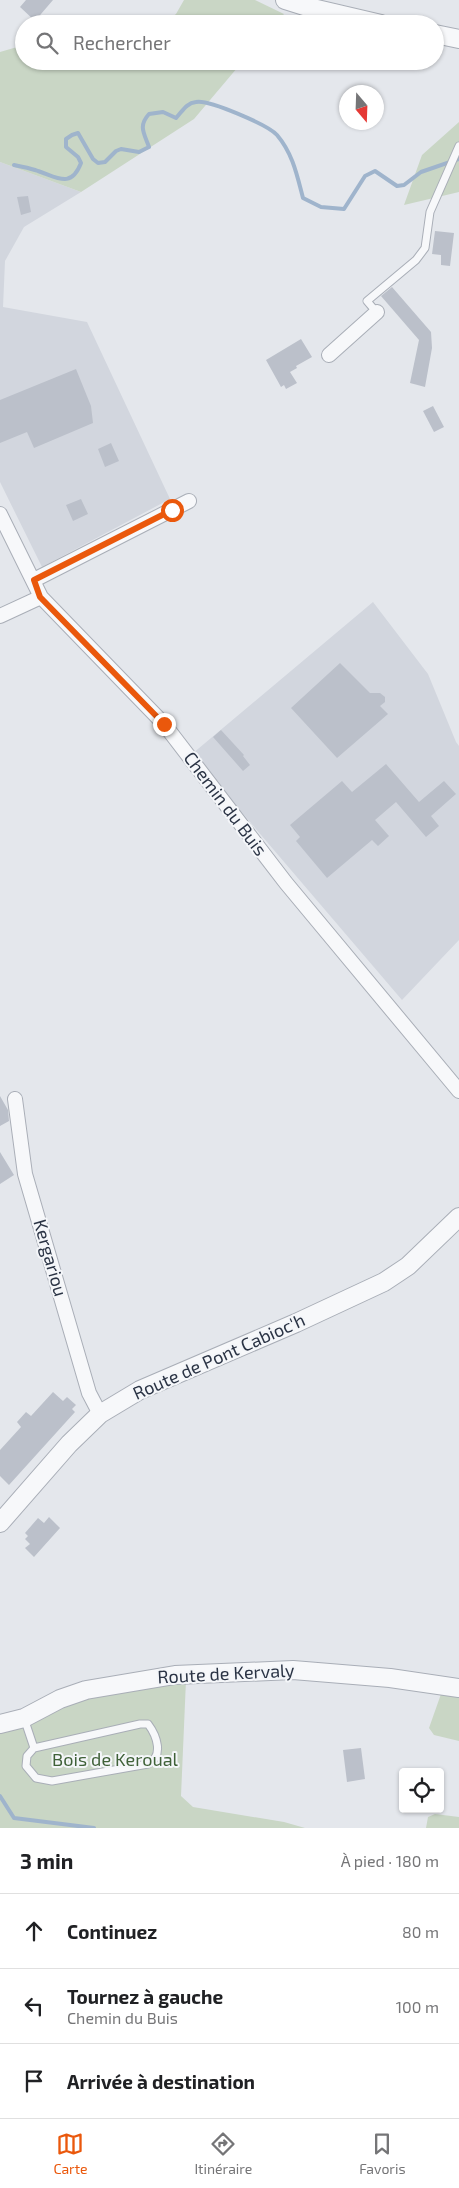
<!DOCTYPE html>
<html lang="fr">
<meta charset="utf-8">
<style>
:root{--surface:#fff;--page:#f6f6f6;--text:#202124;--muted:#757577;--line:#e0e0e0;--accent:#ea580c}
body{margin:0;font-family:"Exo 2",sans-serif;background:var(--page);color:var(--text)}
.controls{position:absolute;right:15px;bottom:15px;display:grid;overflow:hidden;border-radius:5px;box-shadow:0 1px 4px #0004}
.controls button{width:45px;height:45px;display:grid;place-items:center;padding:0;border:0;border-bottom:1px solid var(--line);background:var(--surface);color:var(--text);font:25px sans-serif}
.compass{position:absolute;left:339px;top:85px;width:45px;height:45px;border-radius:50%;background:var(--surface);box-shadow:0 1px 4px #0004;rotate:161deg}
.stop{position:absolute;width:15px;height:15px;margin:-11px;border:4px solid #ea580c;border-radius:50%;background:#fff}
.stop.end{background:#ea580c;border-color:#fff;box-shadow:0 1px 5px #0008}
.list{margin:0;padding:0;list-style:none}
h2{display:flex;justify-content:space-between;align-items:center;height:65px;margin:0;padding:0 20px;font-size:21px}
h2 small{font-size:16px;font-weight:400;color:var(--muted)}
.list li{display:grid;grid-template-columns:32px 1fr auto;gap:15px;align-items:center;box-sizing:border-box;height:75px;padding:0 20px;border-top:1px solid var(--line)}
.list b{display:block;font-size:19px;white-space:nowrap}
.list p{margin:0;font-size:16px;white-space:nowrap;color:var(--muted)}
.list em{font-size:16px;font-style:normal;color:var(--muted)}
.icon{flex:none;width:28px;height:28px;fill:none;stroke:currentColor;stroke-width:2;stroke-linecap:round;stroke-linejoin:round}
.map{position:relative;flex:none;width:459px;height:1828px;overflow:hidden}
.search{position:absolute;background:var(--surface);box-shadow:0 1px 4px #0004;left:15px;right:15px;top:15px;height:55px;display:flex;align-items:center;gap:12px;box-sizing:border-box;padding:0 18px;border-radius:28px;color:var(--muted);font-size:19px}
.sheet{height:290px;background:var(--surface)}
nav{display:flex;justify-content:space-around;align-items:center;box-sizing:border-box;height:70px;border-top:1px solid var(--line);background:var(--surface);font-size:14px;color:var(--muted)}
nav a{display:grid;justify-items:center;gap:2px}
nav .on{color:var(--accent)}
.map>svg:first-child{display:block}
</style>
<div class="map">
<svg width="459" height="1828" viewBox="0 0 459 1828">
<rect width="100%" height="100%" fill="#e4e7ec"/>
<!-- built -->
<path fill="#d2d6de" d="M 0,162 L 81,192 L 24,227 L 5,261 L 3,307 L 87,322 L 170,499 L 42,567 L 0,482 Z
M 373,602 L 428,674 L 456,742 L 459,746 L 459,940 L 402,1000 L 192,754 Z"/>
<!-- green -->
<path fill="#c9d6c5" d="M 184,0 L 255,0 L 284,14 L 275,24 L 162,24 L 176,14 Z
M 24,45 L 24,61 L 243,61 L 194,119 L 81,192 L 0,162 L 0,52 Z
M 459,122 L 459,192 L 404,205 L 422,155 Z
M 186,1680 L 181,1796 L 193,1807 L 284,1822 L 305,1828 L 0,1828 L 0,1732 L 108,1691 Z
M 441,1694 L 459,1696 L 459,1741 L 434,1735 L 429,1728 Z
M 435,1814 L 459,1817 L 459,1828 L 426,1828 L 428,1817 Z"/>
<g fill="none" stroke-linecap="round" stroke-linejoin="round">
<!-- stream -->
<path stroke="#9fb4cc" stroke-width="4" d="M 14,165 C 22,167 30,168 38,171 C 57,177 71,189 81,163 L 78,157 L 66,147 L 66,139 L 72,135 L 78,133 L 93,159 L 98,163 L 105,162 L 116,151 L 121,149 L 139,152 L 149,147 C 144,133 138,126 149,114 L 163,112 L 176,118 C 182,112 186,103 196,102 C 208,99 268,125 277,135 C 293,154 297,175 303,198 L 321,207 L 344,209 L 365,176 L 375,171 L 397,186 L 404,185 L 421,172 L 459,159
M 0,1796 L 14,1818 L 94,1828"/>
</g>
<!-- building -->
<path fill="#bbc0ca" d="M 26,0 L 53,0 L 35,21 L 20,7 Z
M 28,196 L 31,212 L 21,215 L 17,197 Z
M 435,231 L 454,233 L 450,266 L 441,265 L 441,255 L 432,254 Z
M 392,287 L 431,332 L 432,348 L 425,387 L 410,383 L 419,340 L 381,296 Z
M 301,339 L 312,357 L 296,366 L 297,368 L 290,372 L 297,383 L 286,389 L 284,385 L 281,387 L 266,360 Z
M 76,369 L 91,406 L 93,423 L 34,448 L 27,432 L 0,443 L 0,400 Z
M 433,406 L 444,427 L 434,432 L 423,411 Z
M 111,443 L 119,461 L 105,467 L 98,449 Z
M 81,499 L 88,514 L 73,521 L 66,505 Z
M 340,663 L 370,693 L 380,693 L 385,697 L 385,702 L 380,706 L 388,714 L 337,758 L 291,708 Z
M 221,730 L 244,755 L 243,756 L 250,765 L 243,771 L 213,737 Z
M 386,764 L 419,802 L 444,781 L 456,794 L 431,816 L 439,826 L 426,837 L 396,802 L 375,820 L 389,836 L 378,846 L 372,840 L 327,878 L 296,841 L 300,837 L 290,825 L 342,781 L 352,792 Z
M 0,1096 L 8,1110 L 9,1121 L 0,1126 Z
M 0,1152 L 14,1175 L 0,1184 Z
M 53,1392 L 63,1401 L 67,1397 L 76,1405 L 72,1409 L 75,1412 L 9,1485 L 0,1476 L 0,1450 L 21,1427 L 17,1422 L 26,1412 L 31,1416 Z
M 49,1517 L 60,1528 L 34,1557 L 25,1548 L 30,1544 L 25,1539 L 28,1536 L 25,1533 L 38,1518 L 44,1523 Z
M 361,1748 L 365,1779 L 347,1782 L 343,1750 Z"/>
<g fill="none" stroke-linecap="round" stroke-linejoin="round">
<defs>
<path id="service" d="M 378,314 L 367,301 L 416,260 L 425,248 L 430,212 L 459,146
M 24,1718 L 34,1748 L 27,1756 L 26,1766 L 36,1778 L 52,1781 L 148,1764 C 164,1756 157,1736 148,1724 L 140,1724 L 34,1748"/>
<path id="minor" d="M 329,355 L 377,312
M 0,514 L 41,597 L 164,724 L 286,883 L 459,1091
M 34,580 L 189,501
M 0,616 L 41,597
M 15,1099 L 25,1174 L 89,1393 L 100,1414"/>
<path id="tertiary" d="M 285,0 L 304,6 L 381,24
M 435,34 L 459,39
M 0,1523 L 69,1444 L 100,1414 L 140,1390 L 296,1323 L 384,1282 L 408,1266 L 459,1217
M 0,1724 L 24,1718 L 60,1699 L 86,1690 L 175,1675 L 293,1670 L 390,1678 L 459,1688"/>
</defs>
<!-- service casing -->
<use href="#service" stroke="#a9aeb7" stroke-width="9"/>
<!-- minor casing -->
<use href="#minor" stroke="#a9aeb7" stroke-width="16"/>
<!-- tertiary casing -->
<use href="#tertiary" stroke="#a9aeb7" stroke-width="20"/>
<!-- service -->
<use href="#service" stroke="#f7f8fa" stroke-width="7"/>
<!-- minor -->
<use href="#minor" stroke="#f7f8fa" stroke-width="14"/>
<!-- tertiary -->
<use href="#tertiary" stroke="#f7f8fa" stroke-width="18"/>
</g>
<g fill="none" stroke-linecap="round" stroke-linejoin="round">
<!-- route -->
<path stroke="#ea580c" stroke-width="6" d="M 164,724 L 40,597 L 34,580 L 172,510"/>
</g>
<g text-anchor="middle" stroke-width="4" stroke-linejoin="round" paint-order="stroke">
<!-- street labels -->
<g font-size="18" fill="#2b3445" stroke="#f4f6f9">
<text transform="translate(225 804) rotate(53)" y="6">Chemin du Buis</text>
<text transform="translate(50 1258) rotate(74)" y="6">Kergariou</text>
<text transform="translate(219 1357) rotate(-24)" y="6">Route de Pont Cabioc'h</text>
<text transform="translate(226 1674) rotate(-3)" y="6">Route de Kervaly</text>
</g>
<!-- park labels -->
<g font-size="18" fill="#3f6138" stroke="#f4f6f9">
<text x="115" y="1766">Bois de Keroual</text>
</g>
</g>
</svg>
<div class="controls">
<button><svg class="icon" aria-label="locate" viewBox="0 0 24 24"><circle cx="12" cy="12" r="6"/><path d="M12 2v4M12 18v4M2 12h4M18 12h4"/></svg></button>
</div>
<svg class="compass" viewBox="-18 -18 36 36"><path d="M0-13l5 13h-10z" fill="#e53935"/><path d="M0 13l5-13h-10z" fill="#757577"/></svg>
<div class="stop" style="left:172px;top:510px"></div>
<div class="stop end" style="left:164px;top:724px"></div>
<div class="search"><svg class="icon" aria-label="search" viewBox="0 0 24 24"><circle cx="10" cy="10" r="6"/><path d="M15 15l6 6"/></svg>Rechercher</div>
</div>
<section class="sheet">
<h2>3 min<small>À pied · 180 m</small></h2>
<ul class="list">
<li><svg class="icon" aria-label="ahead" viewBox="0 0 24 24"><path d="M12 20V5M6 11l6-6 6 6"/></svg><div><b>Continuez</b></div><em>80 m</em></li>
<li><svg class="icon" aria-label="left" viewBox="0 0 24 24"><path d="M17 20v-9H6M10 6l-5 5 5 5"/></svg><div><b>Tournez à gauche</b><p>Chemin du Buis</p></div><em>100 m</em></li>
<li><svg class="icon" aria-label="arrive" viewBox="0 0 24 24"><path d="M6 21V4h12l-3 4 3 4H6"/></svg><div><b>Arrivée à destination</b></div></li>
</ul>
</section>
<nav>
<a class="on"><svg class="icon" aria-label="map" viewBox="0 0 24 24"><path d="M3 6l6-2 6 2 6-2v14l-6 2-6-2-6 2zM9 4v14M15 6v14"/></svg>Carte</a>
<a><svg class="icon" aria-label="directions" viewBox="0 0 24 24"><path d="M12 3l9 9-9 9-9-9zM9 14v-3h6M13 9l2 2-2 2"/></svg>Itinéraire</a>
<a><svg class="icon" aria-label="saved" viewBox="0 0 24 24"><path d="M7 4h10v16l-5-4-5 4z"/></svg>Favoris</a>
</nav>
